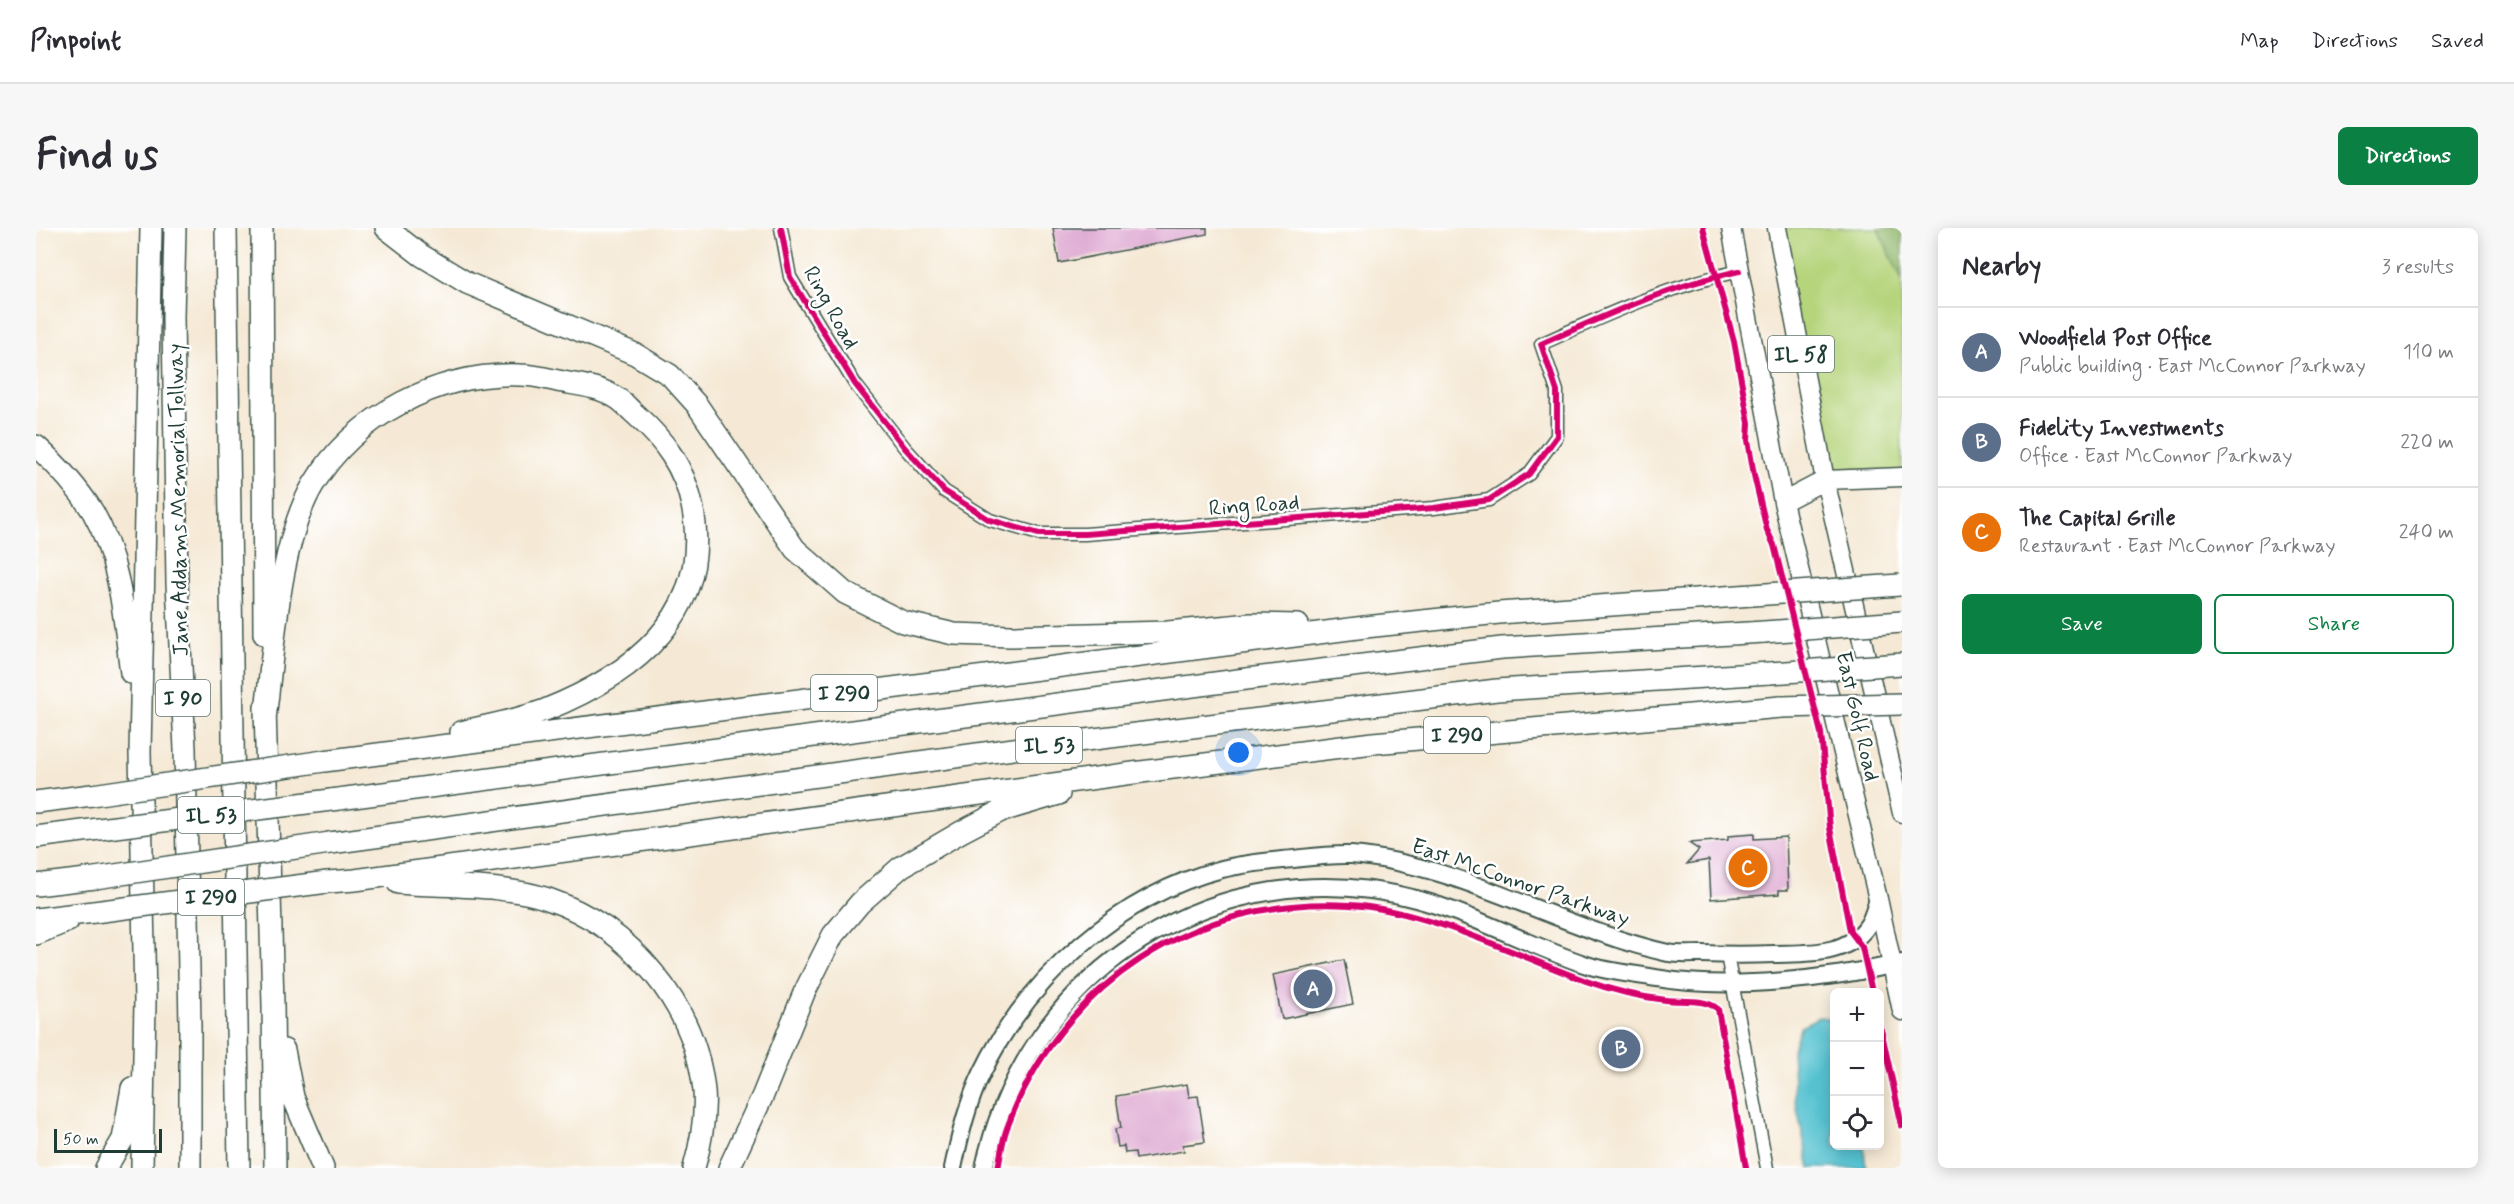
<!DOCTYPE html>
<meta charset="utf-8">
<style>
:root{--surface:#fff;--page:#f7f7f7;--text:#2b2b33;--muted:#7c7c81;--line:#e1e1e2;--accent:#0b8043}
body{margin:0;font-family:Mynerve,sans-serif;background:var(--page);color:var(--text)}
.controls{position:absolute;right:18px;bottom:18px;display:grid;overflow:hidden;border-radius:9px;box-shadow:0 3px 15px #0003}
.controls button{width:54px;height:54px;display:grid;place-items:center;padding:0;border:0;border-bottom:2px solid var(--line);background:var(--surface);color:var(--text);font:30px sans-serif}
.scale{position:absolute;left:18px;bottom:15px;width:108px;box-sizing:border-box;padding-left:6px;border:3px solid #1f3d34;border-top:0;font-size:16px;line-height:21px;white-space:nowrap;color:#1f3d34;-webkit-text-stroke:4px #fff;paint-order:stroke}
.you{position:absolute;left:1203px;top:525px;width:21px;height:21px;margin:-15px;border:4px solid #fff;border-radius:50%;background:#1a73e8;box-shadow:0 0 0 9px #1a73e833}
.badge{display:grid;place-items:center;width:39px;height:39px;border-radius:50%;background:var(--accent);color:#fff;font-size:20px;font-weight:700}
.pin{position:absolute;translate:-50% -50%;border:3px solid #fff;box-shadow:0 2px 6px #0006}
.list{margin:0;padding:0;list-style:none}
h2{display:flex;justify-content:space-between;align-items:center;height:78px;margin:0;padding:0 24px;font-size:26px}
h2 small{font-size:20px;font-weight:400;color:var(--muted)}
.list li{display:grid;grid-template-columns:39px 1fr auto;gap:18px;align-items:center;box-sizing:border-box;height:90px;padding:0 24px;border-top:2px solid var(--line)}
.list b{display:block;font-size:22px;white-space:nowrap}
.list p{margin:0;font-size:20px;white-space:nowrap;color:var(--muted)}
.list em{font-size:20px;font-style:normal;color:var(--muted)}
.actions{display:flex;gap:12px;padding:18px 24px}
.actions a{flex:1;padding:14px 0;border:2px solid var(--accent);border-radius:9px;text-align:center;font-size:21px;color:var(--accent)}
.actions .main{background:var(--accent);color:#fff}
.icon{flex:none;width:33px;height:33px;fill:none;stroke:currentColor;stroke-width:2;stroke-linecap:round;stroke-linejoin:round}
.map{position:relative;flex:none;width:1866px;height:940px;overflow:hidden;border-radius:9px}
header{display:flex;align-items:center;gap:36px;box-sizing:border-box;height:84px;padding:0 30px;background:var(--surface);border-bottom:2px solid var(--line)}
header strong{font-size:28px}
nav{display:flex;gap:33px;margin-inline-start:auto;font-size:21px}
.intro{display:flex;align-items:center;justify-content:space-between;box-sizing:border-box;height:144px;padding:0 36px}
h1{margin:0;font-size:42px}
.button{padding:15px 27px;border-radius:9px;background:var(--accent);color:#fff;font-size:21px;font-weight:700}
main{display:flex;gap:36px;padding:0 36px}
aside{flex:1;background:var(--surface);border-radius:9px;box-shadow:0 3px 15px #0003}
.map>svg:first-child{display:block}
</style>
<header>
<strong>Pinpoint</strong>
<nav><a>Map</a><a>Directions</a><a>Saved</a></nav>
</header>
<div class="intro"><h1>Find us</h1><a class="button">Directions</a></div>
<main>
<div class="map">
<svg width="1866" height="940" viewBox="0 0 1866 940">
<rect width="100%" height="100%" fill="#fff"/>
<filter id="ink" filterUnits="userSpaceOnUse"><feTurbulence type="fractalNoise" baseFrequency=".0167" numOctaves="2"/><feDisplacementMap in="SourceGraphic" scale="12" xChannelSelector="R" yChannelSelector="G"/><feConvolveMatrix kernelMatrix="1 2 1 2 8 2 1 2 1" color-interpolation-filters="sRGB"/></filter>
<filter id="wash" filterUnits="userSpaceOnUse"><feTurbulence type="fractalNoise" baseFrequency=".008" numOctaves="4" result="noise"/><feDisplacementMap in="SourceGraphic" scale="24" xChannelSelector="R" yChannelSelector="G"/><feGaussianBlur stdDeviation="1.35" result="paint"/><feColorMatrix in="noise" values="0 0 0 0 0 0 0 0 0 0 0 0 0 0 0 0 0 1.4 0 .05"/><feComposite in="paint" operator="in"/></filter>
<g filter="url(#wash)">
<rect width="100%" height="100%" fill="#f5e9d5"/>
<!-- green -->
<path fill="#b5d47b" stroke="#6a8858" stroke-width="1.5" d="M 1740,0 L 1842,0 L 1866,52 L 1866,249 L 1789,252 Z"/>
<!-- forest -->
<path fill="#90b66b" stroke="#587a50" stroke-width="1.5" d="M 1842,0 L 1866,0 L 1866,52 L 1842,1 Z"/>
<!-- water -->
<path fill="#56c2d1" stroke="#3a8082" stroke-width="1.5" d="M 1783,789 L 1798,791 L 1798,918 L 1828,918 L 1830,940 L 1774,940 L 1759,872 L 1756,822 L 1765,798 Z"/>
<g id="blocks">
<!-- building -->
<path fill="#dfacd3" d="M 1017,0 L 1171,0 L 1171,6 L 1023,35 Z
M 1718,606 L 1718,611 L 1750,609 L 1752,662 L 1743,662 L 1743,666 L 1675,671 L 1673,632 L 1651,636 L 1663,622 L 1653,615 L 1692,612 L 1692,608 Z
M 1308,732 L 1317,776 L 1246,791 L 1237,747 Z
M 1151,856 L 1153,869 L 1162,868 L 1169,914 L 1147,917 L 1148,923 L 1100,931 L 1099,924 L 1089,925 L 1088,918 L 1082,919 L 1079,901 L 1085,900 L 1080,868 Z"/>
</g>
</g>
<g filter="url(#ink)">
<use href="#blocks" fill-opacity="0" stroke="#3f574c" stroke-width="1.5"/>
<g fill="none" stroke-linecap="round" stroke-linejoin="round">
<defs>
<path id="street" d="M 745,0 L 754,49 L 819,156 L 869,220 L 908,263 L 954,292 L 1003,306 L 1049,306 L 1398,280 L 1453,272 L 1493,246 L 1521,208 L 1521,163 L 1505,116 C 1570,87 1633,58 1703,43
M 1691,727 L 1731,940"/>
<path id="secondary" d="M 917,940 C 924,907 932,873 947,843 C 992,750 1084,667 1186,641 C 1206,636 1226,634 1247,632 C 1269,630 1293,626 1315,627 C 1424,636 1525,701 1632,725 C 1643,727 1655,726 1666,726 C 1691,727 1715,727 1739,726 C 1772,725 1812,728 1832,697 C 1837,690 1839,680 1842,671
M 948,940 C 990,742 1183,619 1380,671 C 1440,687 1493,718 1551,737 C 1573,744 1598,746 1620,750 C 1694,763 1793,751 1866,735"/>
<path id="primary" d="M 1695,0 L 1747,274 L 1842,671 L 1866,783
M 1741,0 L 1789,252 L 1866,585
M 1747,274 L 1789,252 L 1866,249"/>
<path id="highway" d="M 139,0 L 137,89 L 141,355 L 149,521 L 154,798 L 154,940
M 190,0 L 203,940
M 226,0 L 228,406
M 350,0 L 385,27 L 431,55 L 599,126 L 634,147 L 661,177 L 759,321 L 809,365 L 867,394 L 918,406 L 975,408 L 1132,404 L 1215,396 L 1262,397
M 0,218 C 21,237 42,260 57,284 C 85,333 88,391 95,445
M 229,479 L 237,777 L 239,940
M 229,491 C 238,422 242,317 277,257 C 319,187 403,144 484,147 C 499,147 512,151 527,154 C 544,157 564,159 579,169 C 587,173 593,181 600,187 C 628,212 648,239 656,277 C 678,384 599,446 509,482 C 482,492 453,497 425,504
M 288,533 L 1329,399 L 1463,385 L 1716,367
M 295,572 L 1202,452 L 1466,420 L 1728,404
M 0,574 L 56,567
M 0,609 L 55,602
M 294,615 L 992,519 L 1461,462 L 1734,445
M 292,654 L 319,652 L 1097,545 L 1337,515 L 1745,479
M 362,655 C 409,659 467,656 512,671 C 594,699 659,776 668,863 C 670,889 665,915 658,940
M 0,657 L 59,650
M 0,691 L 58,684
M 0,706 L 32,693
M 248,822 L 257,869 L 287,940
M 70,940 L 87,911 L 96,860
M 106,940 L 109,773 L 104,524 L 115,0
M 693,940 L 727,867 L 768,765 L 797,707 L 824,675 L 865,639 L 925,604 L 965,583 L 1023,566"/>
</defs>
<!-- street casing -->
<use href="#street" stroke="#3f574c" stroke-width="15"/>
<!-- secondary casing -->
<use href="#secondary" stroke="#3f574c" stroke-width="20"/>
<!-- primary casing -->
<use href="#primary" stroke="#3f574c" stroke-width="21"/>
<!-- highway casing -->
<use href="#highway" stroke="#3f574c" stroke-width="24"/>
<!-- street -->
<use href="#street" stroke="#fff" stroke-width="12"/>
<!-- secondary -->
<use href="#secondary" stroke="#fff" stroke-width="16"/>
<!-- primary -->
<use href="#primary" stroke="#fff" stroke-width="18"/>
<!-- highway -->
<use href="#highway" stroke="#fff" stroke-width="21"/>
<defs>
<path id="highway-bridge" d="M 1716,367 L 1864,357
M 1728,404 L 1866,394
M 1734,445 L 1866,436
M 1745,479 L 1866,476
M 56,567 L 288,533
M 55,602 L 295,572
M 59,650 L 294,615
M 58,684 L 292,654"/>
</defs>
<!-- highway-bridge casing -->
<use href="#highway-bridge" stroke="#3f574c" stroke-width="24" stroke-linecap="butt"/>
<!-- highway-bridge -->
<use href="#highway-bridge" stroke="#fff" stroke-width="21"/>
<defs>
<path id="cycleway" d="M 745,0 L 754,49 L 819,156 L 869,220 L 908,263 L 954,292 L 1003,306 L 1049,306 L 1398,280 L 1453,272 L 1493,246 L 1521,208 L 1521,163 L 1505,116 C 1570,87 1633,58 1703,43
M 1667,0 L 1698,113 L 1713,195 L 1712,212 L 1718,247 L 1731,302 L 1738,317 L 1785,505 L 1794,600 L 1814,703 L 1826,719 L 1836,764
M 1844,797 L 1866,898
M 962,940 C 965,927 966,913 971,900 C 1024,756 1161,667 1314,677 C 1391,682 1477,726 1550,753 C 1575,762 1604,769 1630,772 C 1647,774 1668,770 1682,781 L 1710,940"/>
</defs>
<!-- cycleway casing -->
<use href="#cycleway" stroke="#fff" stroke-width="10"/>
<!-- cycleway -->
<use href="#cycleway" stroke="#d6006c" stroke-width="6"/>
</g>
</g>
<g text-anchor="middle" stroke-width="5" stroke-linejoin="round" paint-order="stroke">
<!-- shield labels -->
<g fill="#fff" stroke="#627771" stroke-width="1.5">
<rect x="1732" y="108" width="66" height="36" rx="4.5"/>
<rect x="775" y="447" width="66" height="36" rx="4.5"/>
<rect x="120" y="452" width="54" height="36" rx="4.5"/>
<rect x="1388" y="489" width="66" height="36" rx="4.5"/>
<rect x="980" y="499" width="66" height="36" rx="4.5"/>
<rect x="142" y="569" width="66" height="36" rx="4.5"/>
<rect x="142" y="651" width="66" height="36" rx="4.5"/>
</g>
<g font-size="21" font-weight="bold" fill="#1f3d34">
<text x="1765" y="133">IL 58</text>
<text x="808" y="472">I 290</text>
<text x="147" y="477">I 90</text>
<text x="1421" y="514">I 290</text>
<text x="1013" y="524">IL 53</text>
<text x="175" y="594">IL 53</text>
<text x="175" y="676">I 290</text>
</g>
<!-- street labels -->
<g font-size="22" fill="#1f3d34" stroke="#fff">
<text transform="translate(796 79) rotate(61)" y="8">Ring Road</text>
<text transform="translate(141 272) rotate(-91)" y="8">Jane Addams Memorial Tollway</text>
<text transform="translate(1218 276) rotate(-4)" y="8">Ring Road</text>
<text transform="translate(1823 488) rotate(77)" y="8">East Golf Road</text>
<text transform="translate(1485 653) rotate(19)" y="8">East McConnor Parkway</text>
</g>
</g>
</svg>
<div class="controls">
<button>+</button>
<button>−</button>
<button><svg class="icon" aria-label="locate" viewBox="0 0 24 24"><circle cx="12" cy="12" r="6"/><path d="M12 2v4M12 18v4M2 12h4M18 12h4"/></svg></button>
</div>
<div class="scale">50 m</div>
<div class="you"></div>
<div class="pin badge" style="left:1277px;top:761px;background:#5c6f8a">A</div>
<div class="pin badge" style="left:1585px;top:821px;background:#5c6f8a">B</div>
<div class="pin badge" style="left:1712px;top:640px;background:#e8710a">C</div>
</div>
<aside>
<h2>Nearby<small>3 results</small></h2>
<ul class="list">
<li><span class="badge" style="background:#5c6f8a">A</span><div><b>Woodfield Post Office</b><p>Public building · East McConnor Parkway</p></div><em>110 m</em></li>
<li><span class="badge" style="background:#5c6f8a">B</span><div><b>Fidelity Investments</b><p>Office · East McConnor Parkway</p></div><em>220 m</em></li>
<li><span class="badge" style="background:#e8710a">C</span><div><b>The Capital Grille</b><p>Restaurant · East McConnor Parkway</p></div><em>240 m</em></li>
</ul>
<div class="actions"><a class="main">Save</a><a>Share</a></div>
</aside>
</main>
